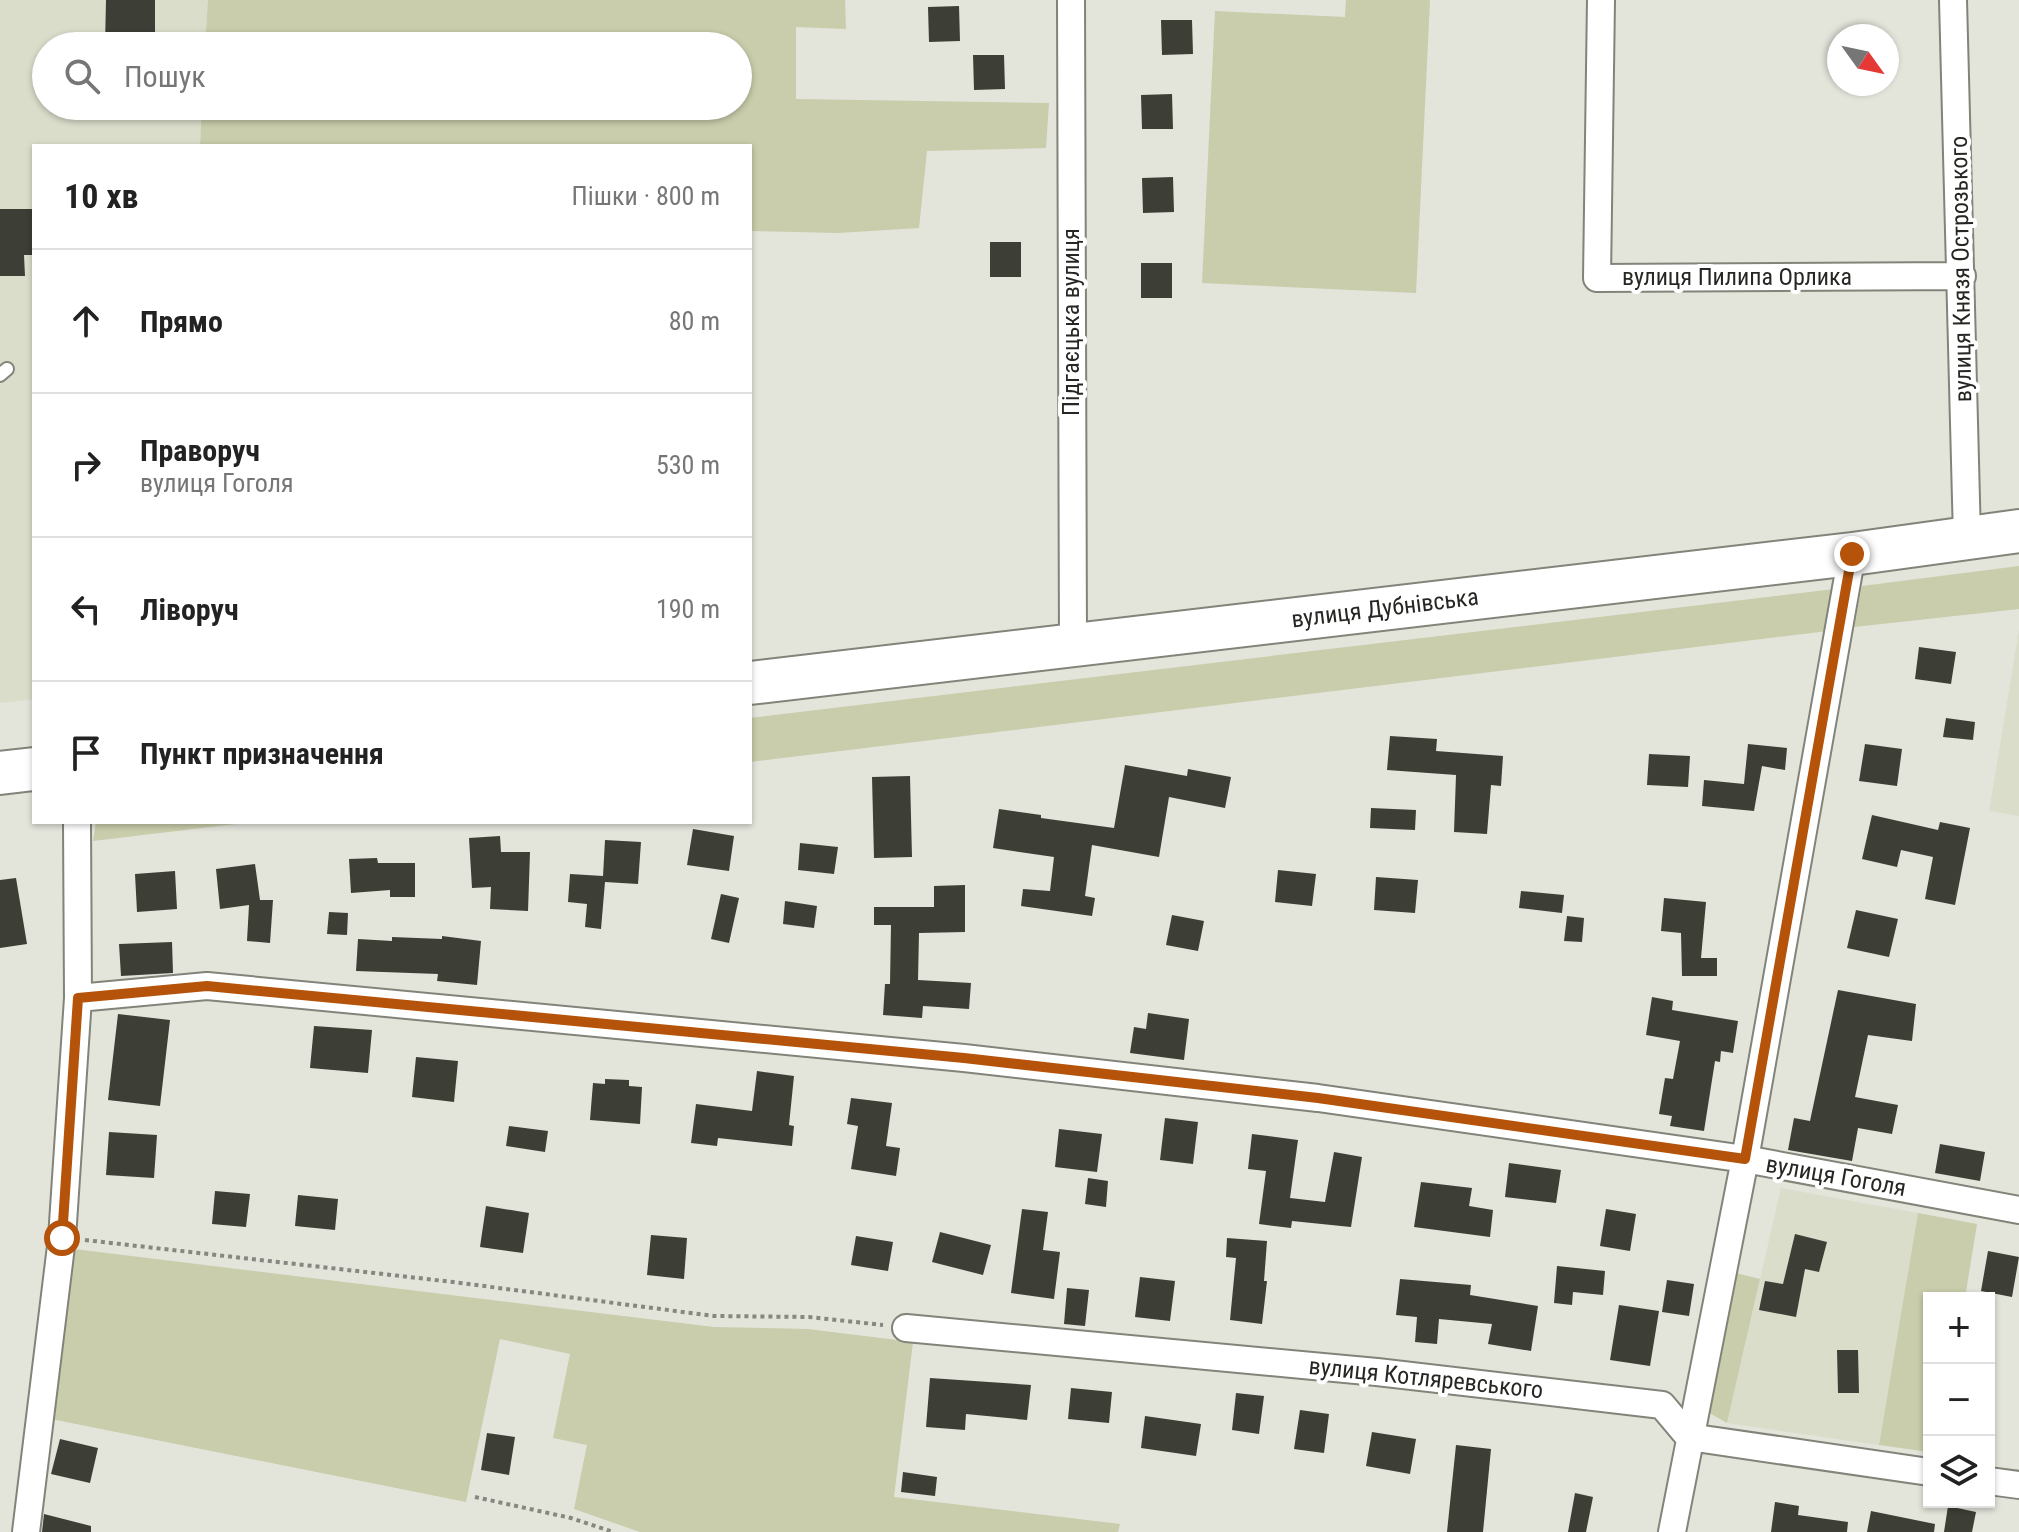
<!DOCTYPE html>
<html lang="uk">
<meta charset="utf-8">
<style>
:root{--surface:#fff;--page:#f6f6f6;--text:#222;--muted:#767676;--line:#e0e0e0}
body{margin:0;font-family:"Roboto Condensed",sans-serif;background:var(--page);color:var(--text)}
.controls{position:absolute;right:24px;bottom:24px;display:grid;overflow:hidden;border-radius:0px;box-shadow:0 2px 6px #0004}
.controls button{width:72px;height:72px;display:grid;place-items:center;padding:0;border:0;border-bottom:2px solid var(--line);background:var(--surface);color:var(--text);font:40px sans-serif}
.compass{position:absolute;left:1827px;top:24px;width:72px;height:72px;border-radius:50%;background:var(--surface);box-shadow:0 2px 6px #0004;rotate:123deg}
.stop{position:absolute;width:24px;height:24px;margin:-18px;border:6px solid #b45309;border-radius:50%;background:#fff}
.stop.end{background:#b45309;border-color:#fff;box-shadow:0 2px 8px #0008}
.list{margin:0;padding:0;list-style:none}
h2{display:flex;justify-content:space-between;align-items:center;height:104px;margin:0;padding:0 32px;font-size:34px}
h2 small{font-size:26px;font-weight:400;color:var(--muted)}
.list li{display:grid;grid-template-columns:52px 1fr auto;gap:24px;align-items:center;box-sizing:border-box;height:144px;padding:0 32px;border-top:2px solid var(--line)}
.list b{display:block;font-size:30px;white-space:nowrap}
.list p{margin:0;font-size:26px;white-space:nowrap;color:var(--muted)}
.list em{font-size:26px;font-style:normal;color:var(--muted)}
.icon{flex:none;width:44px;height:44px;fill:none;stroke:currentColor;stroke-width:2;stroke-linecap:round;stroke-linejoin:round}
.map{position:relative;flex:none;width:2019px;height:1532px;overflow:hidden}
.search{position:absolute;background:var(--surface);box-shadow:0 2px 6px #0004;left:32px;top:32px;width:720px;height:88px;display:flex;align-items:center;gap:20px;box-sizing:border-box;padding:0 28px;border-radius:44px;color:var(--muted);font-size:30px}
.panel{position:absolute;background:var(--surface);box-shadow:0 2px 6px #0004;left:32px;top:144px;width:720px;height:680px;border-radius:0px}
.map>svg:first-child{display:block}
</style>
<div class="map">
<svg width="2019" height="1532" viewBox="0 0 2019 1532">
<rect width="100%" height="100%" fill="#e3e4da"/>
<!-- built -->
<path fill="#dbddcb" d="M 0,0 L 208,0 L 205,46 L 46,46 L 46,106 L 202,106 L 200,146 L 34,146 L 34,699 L 0,703 Z
M 2019,630 L 2019,816 L 1989,811 Z
M 1781,1188 L 1918,1213 L 1879,1445 L 1727,1423 Z"/>
<!-- green -->
<path fill="#c9cdab" d="M 208,0 L 845,0 L 846,29 L 796,27 L 796,99 L 1049,103 L 1046,148 L 927,151 L 919,228 L 838,233 L 750,231 L 750,146 L 200,146 L 202,106 L 738,106 L 738,46 L 205,46 Z
M 1346,0 L 1430,0 L 1416,293 L 1202,283 L 1215,11 L 1345,17 Z
M 2019,566 L 2019,609 L 1854,627 L 1862,586 Z
M 1834,589 L 1828,631 L 750,762 L 750,718 Z
M 96,822 L 252,822 L 93,841 Z
M 1918,1213 L 1977,1224 L 1965,1298 L 1929,1298 L 1929,1452 L 1879,1445 Z
M 74,1249 L 714,1327 L 808,1329 L 913,1342 L 894,1497 L 1120,1524 L 1118,1532 L 640,1532 L 574,1509 L 587,1445 L 553,1438 L 570,1354 L 500,1339 L 466,1502 L 51,1419 Z
M 1736,1273 L 1760,1279 L 1727,1423 L 1706,1411 Z"/>
<!-- building -->
<path fill="#3d3e35" d="M 106,0 L 155,0 L 155,46 L 105,46 Z
M 959,6 L 960,41 L 929,42 L 928,7 Z
M 1161,20 L 1192,20 L 1193,54 L 1162,55 Z
M 973,55 L 1004,55 L 1005,89 L 974,90 Z
M 1172,94 L 1173,129 L 1142,129 L 1141,95 Z
M 1173,177 L 1174,212 L 1143,213 L 1142,178 Z
M 0,209 L 34,209 L 34,255 L 24,255 L 25,276 L 0,276 Z
M 990,242 L 1021,242 L 1021,277 L 990,277 Z
M 1141,263 L 1172,263 L 1172,298 L 1141,298 Z
M 1919,647 L 1956,652 L 1951,684 L 1915,679 Z
M 1946,718 L 1975,722 L 1973,740 L 1943,737 Z
M 1390,736 L 1437,739 L 1436,751 L 1503,756 L 1501,786 L 1491,785 L 1487,834 L 1454,832 L 1456,775 L 1387,770 Z
M 1748,744 L 1787,748 L 1785,770 L 1762,766 L 1754,811 L 1702,806 L 1704,780 L 1744,784 Z
M 1865,744 L 1902,749 L 1897,786 L 1859,781 Z
M 1649,754 L 1690,756 L 1688,787 L 1647,785 Z
M 1125,765 L 1187,776 L 1188,769 L 1231,777 L 1225,808 L 1169,797 L 1159,857 L 1092,845 L 1085,896 L 1095,898 L 1092,916 L 1021,906 L 1023,889 L 1050,891 L 1054,857 L 993,848 L 999,809 L 1041,815 L 1041,818 L 1114,828 Z
M 910,776 L 912,857 L 874,858 L 872,777 Z
M 1371,808 L 1416,810 L 1415,830 L 1370,828 Z
M 1872,815 L 1938,830 L 1940,822 L 1970,828 L 1955,905 L 1925,899 L 1933,857 L 1901,850 L 1897,867 L 1862,859 Z
M 693,829 L 734,836 L 729,871 L 687,865 Z
M 500,836 L 501,852 L 530,852 L 528,911 L 490,909 L 491,887 L 472,888 L 469,838 Z
M 605,840 L 641,842 L 638,884 L 605,882 L 601,929 L 585,927 L 587,904 L 568,902 L 570,874 L 603,876 Z
M 800,843 L 838,847 L 834,874 L 798,870 Z
M 377,858 L 378,863 L 415,863 L 415,897 L 390,897 L 390,890 L 351,893 L 349,859 Z
M 255,864 L 260,900 L 273,900 L 270,943 L 247,941 L 249,905 L 220,909 L 216,869 Z
M 1278,870 L 1316,874 L 1312,906 L 1275,902 Z
M 175,871 L 177,909 L 137,912 L 135,874 Z
M 1376,877 L 1418,880 L 1415,913 L 1374,910 Z
M 16,878 L 27,944 L 0,948 L 0,880 Z
M 965,885 L 965,932 L 919,933 L 918,980 L 971,983 L 969,1009 L 923,1006 L 922,1018 L 883,1015 L 885,984 L 890,984 L 891,925 L 874,925 L 874,907 L 934,907 L 934,886 Z
M 1521,891 L 1564,895 L 1562,913 L 1519,908 Z
M 721,894 L 739,898 L 729,943 L 711,939 Z
M 1664,898 L 1706,902 L 1701,958 L 1717,958 L 1717,976 L 1682,976 L 1681,933 L 1661,931 Z
M 785,901 L 817,906 L 814,928 L 783,924 Z
M 1856,910 L 1898,919 L 1889,957 L 1847,948 Z
M 329,912 L 348,913 L 347,935 L 327,934 Z
M 1172,915 L 1204,921 L 1198,951 L 1166,945 Z
M 1567,916 L 1584,918 L 1582,942 L 1564,941 Z
M 442,936 L 481,941 L 477,985 L 437,981 L 438,974 L 356,971 L 358,939 L 392,941 L 392,937 L 442,939 Z
M 172,942 L 173,973 L 121,976 L 119,944 Z
M 1838,990 L 1916,1004 L 1912,1041 L 1868,1035 L 1855,1097 L 1898,1105 L 1892,1134 L 1858,1128 L 1852,1161 L 1788,1150 L 1794,1118 L 1810,1121 Z
M 1652,997 L 1673,1001 L 1672,1010 L 1738,1021 L 1733,1053 L 1721,1051 L 1720,1062 L 1715,1061 L 1704,1131 L 1670,1126 L 1672,1116 L 1659,1114 L 1665,1078 L 1673,1079 L 1680,1041 L 1646,1035 Z
M 1148,1013 L 1189,1019 L 1184,1060 L 1130,1053 L 1134,1027 L 1146,1029 Z
M 118,1014 L 170,1020 L 160,1106 L 108,1100 Z
M 314,1026 L 372,1030 L 368,1073 L 310,1068 Z
M 416,1057 L 458,1061 L 454,1102 L 412,1097 Z
M 757,1071 L 794,1076 L 789,1125 L 794,1126 L 792,1146 L 718,1138 L 717,1146 L 691,1143 L 696,1104 L 752,1111 Z
M 605,1079 L 629,1080 L 629,1086 L 642,1087 L 640,1124 L 590,1120 L 593,1083 L 605,1084 Z
M 851,1098 L 892,1103 L 886,1146 L 900,1148 L 896,1176 L 851,1169 L 858,1126 L 847,1124 Z
M 1165,1118 L 1198,1122 L 1193,1164 L 1160,1160 Z
M 509,1126 L 548,1131 L 545,1152 L 506,1146 Z
M 1059,1129 L 1102,1134 L 1097,1172 L 1055,1167 Z
M 109,1132 L 157,1135 L 154,1178 L 106,1175 Z
M 1252,1134 L 1298,1140 L 1290,1198 L 1325,1202 L 1334,1152 L 1362,1157 L 1351,1227 L 1292,1221 L 1291,1228 L 1259,1224 L 1266,1171 L 1248,1169 Z
M 1940,1144 L 1985,1152 L 1980,1181 L 1935,1173 Z
M 1509,1163 L 1561,1170 L 1556,1203 L 1505,1197 Z
M 1088,1178 L 1108,1181 L 1106,1207 L 1085,1204 Z
M 1421,1182 L 1472,1188 L 1469,1206 L 1493,1210 L 1490,1237 L 1414,1227 Z
M 215,1191 L 250,1194 L 246,1227 L 212,1224 Z
M 298,1195 L 338,1199 L 335,1230 L 295,1226 Z
M 486,1206 L 529,1213 L 523,1253 L 480,1247 Z
M 1022,1209 L 1048,1212 L 1043,1250 L 1060,1252 L 1054,1299 L 1011,1293 Z
M 1606,1209 L 1636,1214 L 1630,1251 L 1600,1246 Z
M 940,1232 L 991,1245 L 983,1275 L 932,1262 Z
M 1795,1234 L 1827,1242 L 1819,1272 L 1805,1269 L 1796,1317 L 1759,1310 L 1765,1281 L 1783,1284 Z
M 651,1235 L 687,1238 L 684,1279 L 647,1275 Z
M 856,1236 L 893,1242 L 888,1271 L 851,1265 Z
M 1227,1238 L 1267,1241 L 1264,1281 L 1267,1281 L 1262,1324 L 1230,1320 L 1236,1258 L 1226,1257 Z
M 1988,1251 L 2019,1257 L 2012,1297 L 1981,1291 Z
M 1557,1266 L 1605,1271 L 1603,1295 L 1573,1292 L 1572,1305 L 1554,1303 Z
M 1140,1277 L 1175,1281 L 1170,1321 L 1135,1317 Z
M 1400,1279 L 1471,1285 L 1470,1295 L 1538,1306 L 1531,1351 L 1488,1344 L 1492,1324 L 1439,1319 L 1437,1344 L 1415,1342 L 1417,1317 L 1396,1315 Z
M 1667,1280 L 1694,1284 L 1689,1316 L 1662,1312 Z
M 1067,1288 L 1089,1290 L 1085,1326 L 1064,1324 Z
M 1619,1305 L 1659,1311 L 1650,1366 L 1610,1360 Z
M 1837,1350 L 1858,1350 L 1859,1393 L 1838,1393 Z
M 930,1378 L 1031,1385 L 1027,1420 L 966,1414 L 965,1430 L 926,1427 Z
M 1071,1388 L 1112,1392 L 1109,1423 L 1068,1419 Z
M 1236,1393 L 1264,1396 L 1259,1434 L 1232,1430 Z
M 1300,1410 L 1329,1414 L 1324,1453 L 1294,1449 Z
M 1145,1416 L 1201,1424 L 1196,1456 L 1141,1448 Z
M 1372,1432 L 1416,1439 L 1410,1474 L 1366,1466 Z
M 487,1433 L 515,1437 L 509,1475 L 481,1470 Z
M 60,1439 L 98,1448 L 90,1483 L 51,1474 Z
M 1456,1445 L 1491,1449 L 1483,1532 L 1447,1532 Z
M 903,1472 L 937,1477 L 935,1496 L 901,1492 Z
M 1575,1493 L 1593,1497 L 1586,1532 L 1568,1532 Z
M 1775,1502 L 1799,1506 L 1798,1515 L 1848,1522 L 1847,1532 L 1771,1532 Z
M 1948,1506 L 1976,1512 L 1972,1532 L 1944,1532 Z
M 1871,1511 L 1935,1524 L 1934,1532 L 1867,1532 Z
M 44,1514 L 91,1526 L 91,1532 L 42,1532 Z"/>
<g fill="none" stroke-linecap="round" stroke-linejoin="round">
<defs>
<path id="service" d="M 0,375 L 7,369"/>
<path id="minor" d="M 1071,0 L 1073,644
M 1601,0 L 1597,278 L 1962,276
M 1953,0 L 1967,538
M 78,998 L 207,986 L 964,1058 L 1318,1098 L 1745,1159 L 2019,1210
M 906,1328 L 1377,1372 L 1662,1405 L 1689,1437 L 1929,1472
M 1989,1481 L 2019,1485
M 26,1532 L 62,1238 L 78,998 L 77,822
M 1672,1532 L 1745,1159 L 1852,554"/>
<path id="trunk" d="M 750,683 L 1852,554 L 2019,531
M 0,773 L 34,769"/>
</defs>
<!-- service casing -->
<use href="#service" stroke="#82847a" stroke-width="16"/>
<!-- minor casing -->
<use href="#minor" stroke="#82847a" stroke-width="30"/>
<!-- trunk casing -->
<use href="#trunk" stroke="#82847a" stroke-width="46"/>
<!-- path -->
<path stroke="#868780" stroke-width="4" stroke-dasharray="4 4" stroke-linecap="butt" d="M 85,1240 L 453,1282 L 714,1316 L 809,1317 L 883,1325
M 475,1497 L 571,1518 L 613,1532"/>
<!-- service -->
<use href="#service" stroke="#fff" stroke-width="12"/>
<!-- minor -->
<use href="#minor" stroke="#fff" stroke-width="26"/>
<!-- trunk -->
<use href="#trunk" stroke="#fff" stroke-width="42"/>
</g>
<g fill="none" stroke-linecap="round" stroke-linejoin="round">
<!-- route -->
<path stroke="#b45309" stroke-width="10" d="M 62,1238 L 78,998 L 207,986 L 964,1058 L 1318,1098 L 1745,1159 L 1852,554"/>
</g>
<g text-anchor="middle" stroke-width="8" stroke-linejoin="round" paint-order="stroke">
<!-- street labels -->
<g font-size="24" fill="#262723" stroke="#fff">
<text transform="translate(1961 269) rotate(-91)" y="8">вулиця Князя Острозького</text>
<text x="1737" y="285">вулиця Пилипа Орлика</text>
<text transform="translate(1071 322) rotate(-90)" y="8">Підгаєцька вулиця</text>
<text transform="translate(1385 608) rotate(-7)" y="8">вулиця Дубнівська</text>
<text transform="translate(1836 1176) rotate(10)" y="8">вулиця Гоголя</text>
<text transform="translate(1426 1378) rotate(6)" y="8">вулиця Котляревського</text>
</g>
</g>
</svg>
<div class="controls">
<button>+</button>
<button>−</button>
<button><svg class="icon" aria-label="layers" viewBox="0 0 24 24"><path d="M12 4l9 5-9 5-9-5zM3 14l9 5 9-5"/></svg></button>
</div>
<svg class="compass" viewBox="-18 -18 36 36"><path d="M0-13l5 13h-10z" fill="#e53935"/><path d="M0 13l5-13h-10z" fill="#767676"/></svg>
<div class="stop" style="left:62px;top:1238px"></div>
<div class="stop end" style="left:1852px;top:554px"></div>
<div class="search"><svg class="icon" aria-label="search" viewBox="0 0 24 24"><circle cx="10" cy="10" r="6"/><path d="M15 15l6 6"/></svg>Пошук</div>
<section class="panel">
<h2>10 хв<small>Пішки · 800 m</small></h2>
<ul class="list">
<li><svg class="icon" aria-label="ahead" viewBox="0 0 24 24"><path d="M12 20V5M6 11l6-6 6 6"/></svg><div><b>Прямо</b></div><em>80 m</em></li>
<li><svg class="icon" aria-label="right" viewBox="0 0 24 24"><path d="M7 20v-9h11M14 6l5 5-5 5"/></svg><div><b>Праворуч</b><p>вулиця Гоголя</p></div><em>530 m</em></li>
<li><svg class="icon" aria-label="left" viewBox="0 0 24 24"><path d="M17 20v-9H6M10 6l-5 5 5 5"/></svg><div><b>Ліворуч</b></div><em>190 m</em></li>
<li><svg class="icon" aria-label="arrive" viewBox="0 0 24 24"><path d="M6 21V4h12l-3 4 3 4H6"/></svg><div><b>Пункт призначення</b></div></li>
</ul>
</section>
</div>
